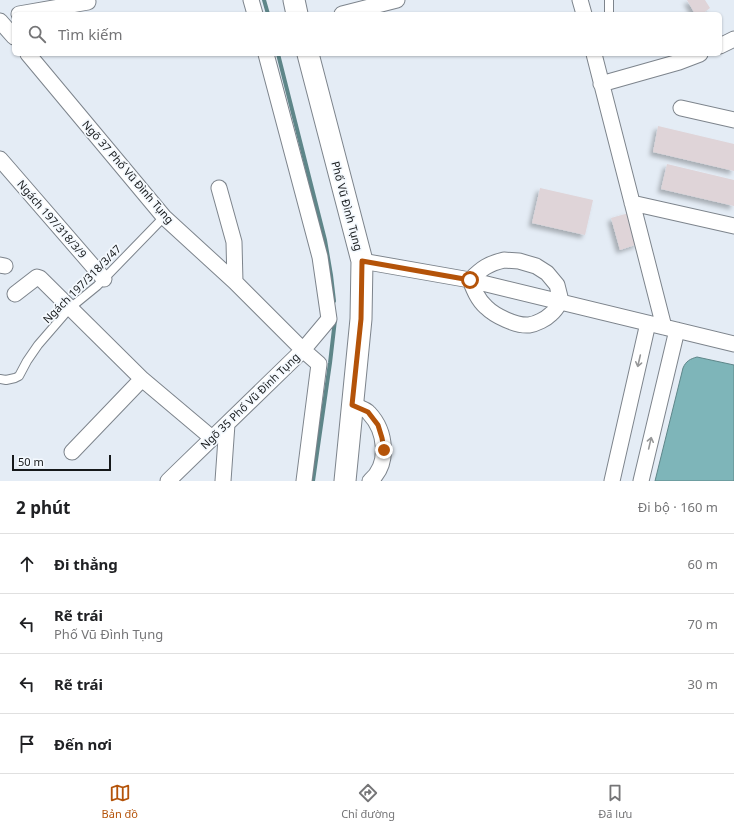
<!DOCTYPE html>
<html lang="vi">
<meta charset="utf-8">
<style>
:root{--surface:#fff;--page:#f6f6f6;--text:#202124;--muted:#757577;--line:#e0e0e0;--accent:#b45309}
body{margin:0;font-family:"Noto Sans",sans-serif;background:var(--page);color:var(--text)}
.scale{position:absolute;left:12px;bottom:10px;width:99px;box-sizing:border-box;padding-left:4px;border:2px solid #15181a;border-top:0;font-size:11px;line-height:14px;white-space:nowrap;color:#15181a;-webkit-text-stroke:3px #f4f9fe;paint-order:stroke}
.stop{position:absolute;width:12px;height:12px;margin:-9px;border:3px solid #b45309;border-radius:50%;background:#fff}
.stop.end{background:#b45309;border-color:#fff;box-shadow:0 1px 4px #0008}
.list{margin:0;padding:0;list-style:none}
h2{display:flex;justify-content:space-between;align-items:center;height:52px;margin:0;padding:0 16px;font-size:17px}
h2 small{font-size:13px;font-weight:400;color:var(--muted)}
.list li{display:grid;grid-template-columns:26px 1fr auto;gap:12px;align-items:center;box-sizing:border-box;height:60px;padding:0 16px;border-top:1px solid var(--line)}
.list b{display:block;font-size:15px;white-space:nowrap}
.list p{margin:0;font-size:13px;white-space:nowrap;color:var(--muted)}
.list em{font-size:13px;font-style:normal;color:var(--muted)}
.icon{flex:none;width:22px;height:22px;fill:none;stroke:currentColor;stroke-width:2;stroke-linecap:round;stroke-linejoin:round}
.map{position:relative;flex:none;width:734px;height:481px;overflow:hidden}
.search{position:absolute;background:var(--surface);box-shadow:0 1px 3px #0004;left:12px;right:12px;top:12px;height:44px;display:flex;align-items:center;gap:10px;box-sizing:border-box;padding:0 14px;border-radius:6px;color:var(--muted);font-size:15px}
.sheet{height:292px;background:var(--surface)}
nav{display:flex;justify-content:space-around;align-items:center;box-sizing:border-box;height:56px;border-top:1px solid var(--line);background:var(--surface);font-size:11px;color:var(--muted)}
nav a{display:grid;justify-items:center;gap:2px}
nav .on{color:var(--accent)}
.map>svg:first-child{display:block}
</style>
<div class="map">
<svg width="734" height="481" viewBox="0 0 734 481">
<defs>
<filter id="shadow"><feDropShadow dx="-3.5" dy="3.5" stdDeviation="2" flood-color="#0004"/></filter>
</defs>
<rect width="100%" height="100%" fill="#e4ecf5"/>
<!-- water -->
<path fill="#7eb5b9" stroke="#5e8689" d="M 697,357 L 734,365 L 734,481 L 655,481 L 683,368 C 686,361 690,359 697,357 Z"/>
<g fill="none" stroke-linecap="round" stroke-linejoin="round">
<!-- stream -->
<path stroke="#5e8689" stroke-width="4" d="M 264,0 L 268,14
M 278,54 L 325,240 L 331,275 L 334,301
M 313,481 L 330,363 L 335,320"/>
</g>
<!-- building -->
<path fill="#dfd4d8" filter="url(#shadow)" d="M 687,0 L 705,0 L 710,8 L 702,14 L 695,14 Z
M 658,126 L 734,144 L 734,171 L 653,152 Z
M 667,164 L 734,180 L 734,206 L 661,189 Z
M 540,188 L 593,200 L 585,235 L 532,223 Z
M 629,213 L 638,244 L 620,250 L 611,218 Z"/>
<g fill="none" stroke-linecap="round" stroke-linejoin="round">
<defs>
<path id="lane" d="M 609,0 L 609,14
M 0,379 L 6,380 L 15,378 L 19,376 L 27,361 L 38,345 L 70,308 L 97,286 L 164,217"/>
<path id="street" d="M 251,0 L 255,14
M 580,0 L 584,14
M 19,14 L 88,2
M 342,14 L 397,0
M 0,21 L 14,37
M 720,46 L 734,39
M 28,54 L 164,217 L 235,282 L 303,350 L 319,364 L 304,481
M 594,54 L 664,327
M 601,84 L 679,62 L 700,54
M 681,108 L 734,120
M 0,159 L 104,279
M 219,188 L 234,242 L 235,282
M 632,203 L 734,226
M 504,260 L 519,261 L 536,266 L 547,273 L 557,285 L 561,301 C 558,306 555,311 551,314 C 546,319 536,324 529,325 C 516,326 495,316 486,307 C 478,300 474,290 470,280 C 482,268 488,264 504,260 Z
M 362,261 L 470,280 L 734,344
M 0,265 L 5,266
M 15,294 L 37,277 L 40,278 L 142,379 L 72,452
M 142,379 L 212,438
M 352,405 C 358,407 366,409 369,413 C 386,431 390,464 370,481
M 168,481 L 303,350 L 329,319 L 320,257 L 266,54
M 223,481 L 227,424
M 612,481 L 648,323
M 641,481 L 677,330"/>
<path id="secondary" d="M 294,0 L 297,14
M 308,54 L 362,261 L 361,319 L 345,481"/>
</defs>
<!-- lane casing -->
<use href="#lane" stroke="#7d848c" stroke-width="10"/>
<!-- street casing -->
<use href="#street" stroke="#7d848c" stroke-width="17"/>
<!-- secondary casing -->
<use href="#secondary" stroke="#7d848c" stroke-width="23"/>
<!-- lane -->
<use href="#lane" stroke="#fff" stroke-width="8"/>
<!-- street -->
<use href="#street" stroke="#fff" stroke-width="15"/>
<!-- secondary -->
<use href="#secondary" stroke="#fff" stroke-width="21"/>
</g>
<!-- one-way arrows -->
<defs><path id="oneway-shaft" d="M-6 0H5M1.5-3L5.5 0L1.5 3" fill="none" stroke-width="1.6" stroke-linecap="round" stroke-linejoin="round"/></defs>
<g stroke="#969798">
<use href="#oneway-shaft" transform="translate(639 361) rotate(103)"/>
<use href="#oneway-shaft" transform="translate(650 443) rotate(-77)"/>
</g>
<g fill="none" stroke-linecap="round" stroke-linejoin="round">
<!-- route -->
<path stroke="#b45309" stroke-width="5" d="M 384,450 L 382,438 L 378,425 L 368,412 L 352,405 L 361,319 L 362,261 L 470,280"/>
</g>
<g text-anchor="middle" stroke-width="3.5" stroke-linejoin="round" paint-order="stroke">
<!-- street labels -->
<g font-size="11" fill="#15181a" stroke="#f4f9fe">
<text transform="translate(128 172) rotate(49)" y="4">Ngõ 37 Phố Vũ Đình Tụng</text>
<text transform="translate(347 206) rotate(75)" y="4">Phố Vũ Đình Tụng</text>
<text transform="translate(52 219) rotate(49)" y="4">Ngách 197/318/3/9</text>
<text transform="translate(82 284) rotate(-45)" y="4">Ngách 197/318/3/47</text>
<text transform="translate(250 401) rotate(-44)" y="4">Ngõ 35 Phố Vũ Đình Tụng</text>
</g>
</g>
</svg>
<div class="scale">50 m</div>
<div class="stop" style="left:470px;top:280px"></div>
<div class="stop end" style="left:384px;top:450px"></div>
<div class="search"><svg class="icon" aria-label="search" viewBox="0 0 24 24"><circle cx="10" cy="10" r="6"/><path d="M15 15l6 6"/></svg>Tìm kiếm</div>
</div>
<section class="sheet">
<h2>2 phút<small>Đi bộ · 160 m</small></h2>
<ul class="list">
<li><svg class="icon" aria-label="ahead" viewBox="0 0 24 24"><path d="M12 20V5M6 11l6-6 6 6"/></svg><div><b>Đi thẳng</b></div><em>60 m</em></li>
<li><svg class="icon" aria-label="left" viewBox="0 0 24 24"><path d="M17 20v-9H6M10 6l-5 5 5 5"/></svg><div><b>Rẽ trái</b><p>Phố Vũ Đình Tụng</p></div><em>70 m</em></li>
<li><svg class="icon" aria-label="left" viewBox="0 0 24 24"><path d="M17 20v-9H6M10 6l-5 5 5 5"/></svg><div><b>Rẽ trái</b></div><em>30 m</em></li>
<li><svg class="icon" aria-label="arrive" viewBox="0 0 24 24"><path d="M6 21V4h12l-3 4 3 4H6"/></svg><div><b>Đến nơi</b></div></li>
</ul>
</section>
<nav>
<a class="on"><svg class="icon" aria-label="map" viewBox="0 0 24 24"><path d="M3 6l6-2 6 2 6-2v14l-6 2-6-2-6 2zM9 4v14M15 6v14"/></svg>Bản đồ</a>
<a><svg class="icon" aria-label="directions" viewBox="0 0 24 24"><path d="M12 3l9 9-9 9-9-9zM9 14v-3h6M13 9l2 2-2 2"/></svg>Chỉ đường</a>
<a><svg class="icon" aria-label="saved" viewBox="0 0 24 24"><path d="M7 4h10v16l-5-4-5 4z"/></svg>Đã lưu</a>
</nav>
